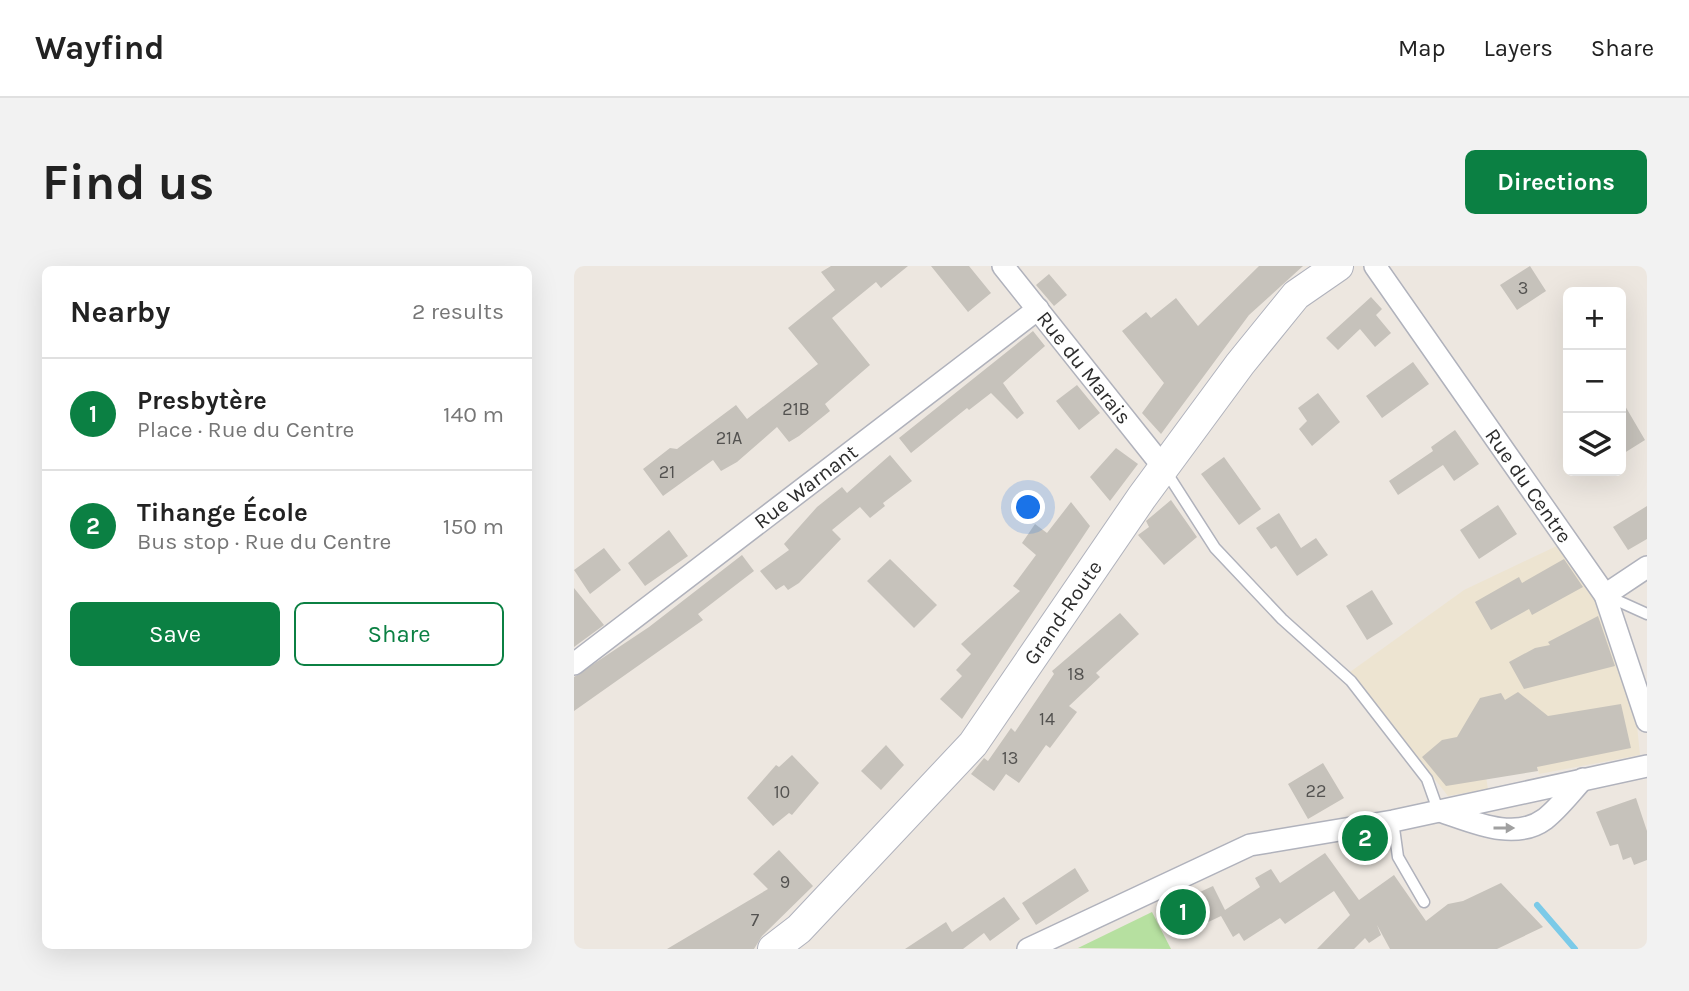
<!DOCTYPE html>
<meta charset="utf-8">
<style>
:root{--surface:#fff;--page:#f2f2f2;--text:#222;--muted:#767676;--line:#e0e0e0;--accent:#0b8043}
body{margin:0;font-family:Karla,sans-serif;background:var(--page);color:var(--text)}
.controls{position:absolute;right:21px;top:21px;display:grid;overflow:hidden;border-radius:10px;box-shadow:0 7px 28px #0002}
.controls button{width:63px;height:63px;display:grid;place-items:center;padding:0;border:0;border-bottom:2px solid var(--line);background:var(--surface);color:var(--text);font:35px sans-serif}
.you{position:absolute;left:455px;top:242px;width:24px;height:24px;margin:-18px;border:5px solid #fff;border-radius:50%;background:#1a73e8;box-shadow:0 0 0 10px #1a73e833}
.badge{display:grid;place-items:center;width:46px;height:46px;border-radius:50%;background:var(--accent);color:#fff;font-size:23px;font-weight:700}
.pin{position:absolute;translate:-50% -50%;border:4px solid #fff;box-shadow:0 2px 7px #0006}
.list{margin:0;padding:0;list-style:none}
h2{display:flex;justify-content:space-between;align-items:center;height:91px;margin:0;padding:0 28px;font-size:30px}
h2 small{font-size:23px;font-weight:400;color:var(--muted)}
.list li{display:grid;grid-template-columns:46px 1fr auto;gap:21px;align-items:center;box-sizing:border-box;height:112px;padding:0 28px;border-top:2px solid var(--line)}
.list b{display:block;font-size:26px;white-space:nowrap}
.list p{margin:0;font-size:23px;white-space:nowrap;color:var(--muted)}
.list em{font-size:23px;font-style:normal;color:var(--muted)}
.actions{display:flex;gap:14px;padding:21px 28px}
.actions a{flex:1;padding:16px 0;border:2px solid var(--accent);border-radius:10px;text-align:center;font-size:24px;color:var(--accent)}
.actions .main{background:var(--accent);color:#fff}
.icon{flex:none;width:38px;height:38px;fill:none;stroke:currentColor;stroke-width:2;stroke-linecap:round;stroke-linejoin:round}
.map{position:relative;flex:none;width:1073px;height:683px;overflow:hidden;border-radius:10px}
header{display:flex;align-items:center;gap:42px;box-sizing:border-box;height:98px;padding:0 35px;background:var(--surface);border-bottom:2px solid var(--line)}
header strong{font-size:33px}
nav{display:flex;gap:38px;margin-inline-start:auto;font-size:24px}
.intro{display:flex;align-items:center;justify-content:space-between;box-sizing:border-box;height:168px;padding:0 42px}
h1{margin:0;font-size:49px}
.button{padding:18px 32px;border-radius:10px;background:var(--accent);color:#fff;font-size:24px;font-weight:700}
main{display:flex;gap:42px;padding:0 42px}
aside{flex:1;background:var(--surface);border-radius:10px;box-shadow:0 7px 28px #0002}
.map>svg:first-child{display:block}
</style>
<header>
<strong>Wayfind</strong>
<nav><a>Map</a><a>Layers</a><a>Share</a></nav>
</header>
<div class="intro"><h1>Find us</h1><a class="button">Directions</a></div>
<main>
<aside>
<h2>Nearby<small>2 results</small></h2>
<ul class="list">
<li><span class="badge">1</span><div><b>Presbytère</b><p>Place · Rue du Centre</p></div><em>140 m</em></li>
<li><span class="badge">2</span><div><b>Tihange École</b><p>Bus stop · Rue du Centre</p></div><em>150 m</em></li>
</ul>
<div class="actions"><a class="main">Save</a><a>Share</a></div>
</aside>
<div class="map">
<svg width="1073" height="683" viewBox="0 0 1073 683">
<rect width="100%" height="100%" fill="#ede7e0"/>
<!-- education -->
<path fill="#ede4d1" d="M 987,278 L 1025,325 L 1061,440 L 1066,489 L 965,508 L 956,470 L 907,481 L 914,523 L 874,530 L 776,406 L 890,324 Z"/>
<!-- green -->
<path fill="#b6e0a0" d="M 578,646 L 597,683 L 504,682 Z"/>
<g fill="none" stroke-linecap="round" stroke-linejoin="round">
<!-- stream -->
<path stroke="#7bcae8" stroke-width="6" d="M 963,639 L 1001,683"/>
</g>
<!-- building -->
<path fill="#c6c2bb" d="M 257,0 L 334,0 L 307,22 L 302,16 L 258,52 L 296,99 L 251,138 L 256,145 L 225,170 L 215,176 L 203,161 L 163,196 L 147,205 L 139,194 L 89,230 L 69,203 L 96,182 L 103,183 L 162,139 L 173,153 L 244,98 L 214,62 L 261,24 L 247,6 Z
M 357,0 L 395,0 L 417,27 L 394,46 Z
M 685,0 L 729,0 L 675,49 L 587,168 L 568,147 L 590,117 L 548,65 L 572,46 L 577,52 L 602,32 L 624,60 Z
M 956,0 L 972,25 L 943,44 L 926,19 Z
M 475,8 L 493,29 L 480,40 L 462,19 Z
M 797,31 L 808,43 L 802,49 L 817,67 L 801,81 L 786,63 L 764,84 L 752,72 Z
M 459,65 L 471,80 L 429,117 L 450,147 L 443,153 L 417,127 L 395,144 L 393,142 L 337,187 L 325,172 Z
M 839,96 L 855,118 L 808,152 L 792,130 Z
M 503,119 L 526,147 L 505,164 L 482,135 Z
M 744,127 L 766,156 L 738,180 L 725,163 L 733,155 L 724,142 Z
M 1047,133 L 1071,174 L 1047,189 Z
M 881,164 L 905,198 L 880,215 L 869,199 L 824,229 L 815,215 L 859,185 L 857,181 Z
M 542,182 L 564,198 L 536,235 L 516,211 Z
M 316,189 L 338,215 L 309,237 L 311,240 L 296,252 L 286,241 L 258,264 L 267,273 L 225,317 L 214,324 L 210,319 L 202,324 L 186,305 L 215,284 L 210,278 L 243,241 L 268,221 L 273,227 Z
M 650,191 L 687,243 L 665,259 L 627,208 Z
M 597,234 L 623,271 L 590,299 L 564,269 L 575,261 L 572,255 Z
M 497,236 L 516,260 L 388,453 L 366,433 L 388,410 L 382,404 L 397,388 L 387,378 L 446,325 L 439,320 L 462,289 L 448,277 L 461,258 L 473,267 Z
M 924,239 L 943,268 L 905,293 L 886,264 Z
M 1073,240 L 1073,273 L 1054,284 L 1039,261 Z
M 705,247 L 727,282 L 742,272 L 754,289 L 723,310 L 702,280 L 697,283 L 682,262 Z
M 95,264 L 114,290 L 71,320 L 54,297 Z
M 30,282 L 47,304 L 16,328 L 0,304 Z
M 168,289 L 180,305 L 124,348 L 129,354 L 0,445 L 0,411 L 75,361 Z
M 316,293 L 363,339 L 340,362 L 293,315 Z
M 990,293 L 1009,321 L 958,349 L 955,343 L 917,364 L 901,336 L 945,311 L 948,317 Z
M 0,322 L 30,359 L 0,381 Z
M 798,324 L 819,358 L 793,374 L 772,340 Z
M 546,347 L 565,368 L 522,407 L 526,411 L 495,440 L 503,446 L 476,482 L 472,479 L 445,517 L 432,508 L 420,525 L 397,508 L 410,492 L 414,495 L 437,462 L 441,466 L 480,408 L 478,405 Z
M 1024,350 L 1041,400 L 950,423 L 935,396 L 961,382 L 976,379 L 974,376 Z
M 944,426 L 974,450 L 1047,438 L 1057,482 L 963,501 L 964,505 L 872,520 L 848,491 L 868,474 L 883,471 L 906,432 L 927,427 L 931,434 Z
M 312,479 L 330,499 L 307,524 L 287,505 Z
M 218,489 L 245,517 L 218,549 L 215,547 L 199,560 L 173,532 L 202,499 L 205,501 Z
M 749,497 L 770,532 L 734,553 L 714,518 Z
M 1062,532 L 1073,565 L 1073,594 L 1060,599 L 1057,591 L 1049,594 L 1044,578 L 1036,580 L 1022,546 Z
M 205,584 L 239,620 L 188,670 L 180,683 L 93,683 L 194,623 L 179,608 Z
M 751,587 L 785,634 L 820,609 L 852,655 L 874,638 L 889,635 L 927,617 L 969,661 L 923,683 L 816,683 L 803,659 L 807,669 L 795,677 L 791,672 L 780,683 L 743,683 L 776,649 L 760,625 L 711,658 L 706,652 L 670,675 L 665,667 L 659,671 L 647,650 L 603,671 L 590,643 L 601,638 L 601,629 L 607,626 L 615,631 L 639,620 L 651,644 L 686,621 L 681,612 L 697,603 L 706,617 Z
M 501,602 L 515,625 L 462,659 L 448,637 Z
M 430,631 L 446,653 L 416,675 L 410,667 L 389,683 L 331,683 L 372,656 L 378,666 Z"/>
<g fill="none" stroke-linecap="round" stroke-linejoin="round">
<defs>
<path id="lane" d="M 591,204 L 641,282 L 708,353 L 777,415 L 853,513 L 864,544
M 1031,329 L 1073,348
M 819,555 L 824,591 L 850,636"/>
<g id="street">
<path id="s1" d="M 429,0 L 590,202"/>
<path id="s2" d="M 801,0 L 1031,329 L 1073,455"/>
<path d="M 1031,329 L 1073,301"/>
<path id="s3" d="M 0,398 L 464,43"/>
<path d="M 866,545 C 897,555 940,576 971,553 C 985,542 997,526 1009,513"/>
<path d="M 454,683 L 676,579 L 819,555 L 1073,500"/>
</g>
<g id="secondary">
<path id="s4" d="M 199,683 L 225,663 L 399,478 L 568,231 L 666,98 L 722,29 L 764,0"/>
</g>
</defs>
<!-- lane casing -->
<use href="#lane" stroke="#b0b2bc" stroke-width="13"/>
<!-- street casing -->
<use href="#street" stroke="#b0b2bc" stroke-width="24"/>
<!-- secondary casing -->
<use href="#secondary" stroke="#b0b2bc" stroke-width="32"/>
<!-- lane -->
<use href="#lane" stroke="#fff" stroke-width="10"/>
<!-- street -->
<use href="#street" stroke="#fff" stroke-width="21"/>
<!-- secondary -->
<use href="#secondary" stroke="#fff" stroke-width="30"/>
</g>
<!-- one-way arrows -->
<defs><path id="oneway-solid" d="M-6-.8H1V-3.2L6.5 0L1 3.2V.8H-6Z" transform="scale(1.75)"/></defs>
<use fill="#a0a0a0" href="#oneway-solid" transform="translate(930 562)"/>
<g text-anchor="middle" stroke-width="5" stroke-linejoin="round" paint-order="stroke">
<!-- number labels -->
<g font-size="18" fill="#535250">
<text x="949" y="28">3</text>
<text x="222" y="149">21B</text>
<text x="155" y="178">21A</text>
<text x="93" y="212">21</text>
<text x="502" y="414">18</text>
<text x="473" y="459">14</text>
<text x="436" y="498">13</text>
<text x="742" y="531">22</text>
<text x="208" y="532">10</text>
<text x="211" y="622">9</text>
<text x="181" y="660">7</text>
</g>
<!-- street labels -->
<g font-size="21" fill="#2d2d2d" stroke="#fff">
<text dy="7" stroke="none"><textPath href="#s1" startOffset="130">Rue du Marais</textPath></text>
<text dy="7" stroke="none"><textPath href="#s2" startOffset="268">Rue du Centre</textPath></text>
<text dy="7" stroke="none"><textPath href="#s3" startOffset="292">Rue Warnant</textPath></text>
<text dy="7" stroke="none"><textPath href="#s4" startOffset="446">Grand-Route</textPath></text>
</g>
</g>
</svg>
<div class="controls">
<button>+</button>
<button>−</button>
<button><svg class="icon" aria-label="layers" viewBox="0 0 24 24"><path d="M12 4l9 5-9 5-9-5zM3 14l9 5 9-5"/></svg></button>
</div>
<div class="you"></div>
<div class="pin badge" style="left:609px;top:646px">1</div>
<div class="pin badge" style="left:791px;top:572px">2</div>
</div>
</main>
